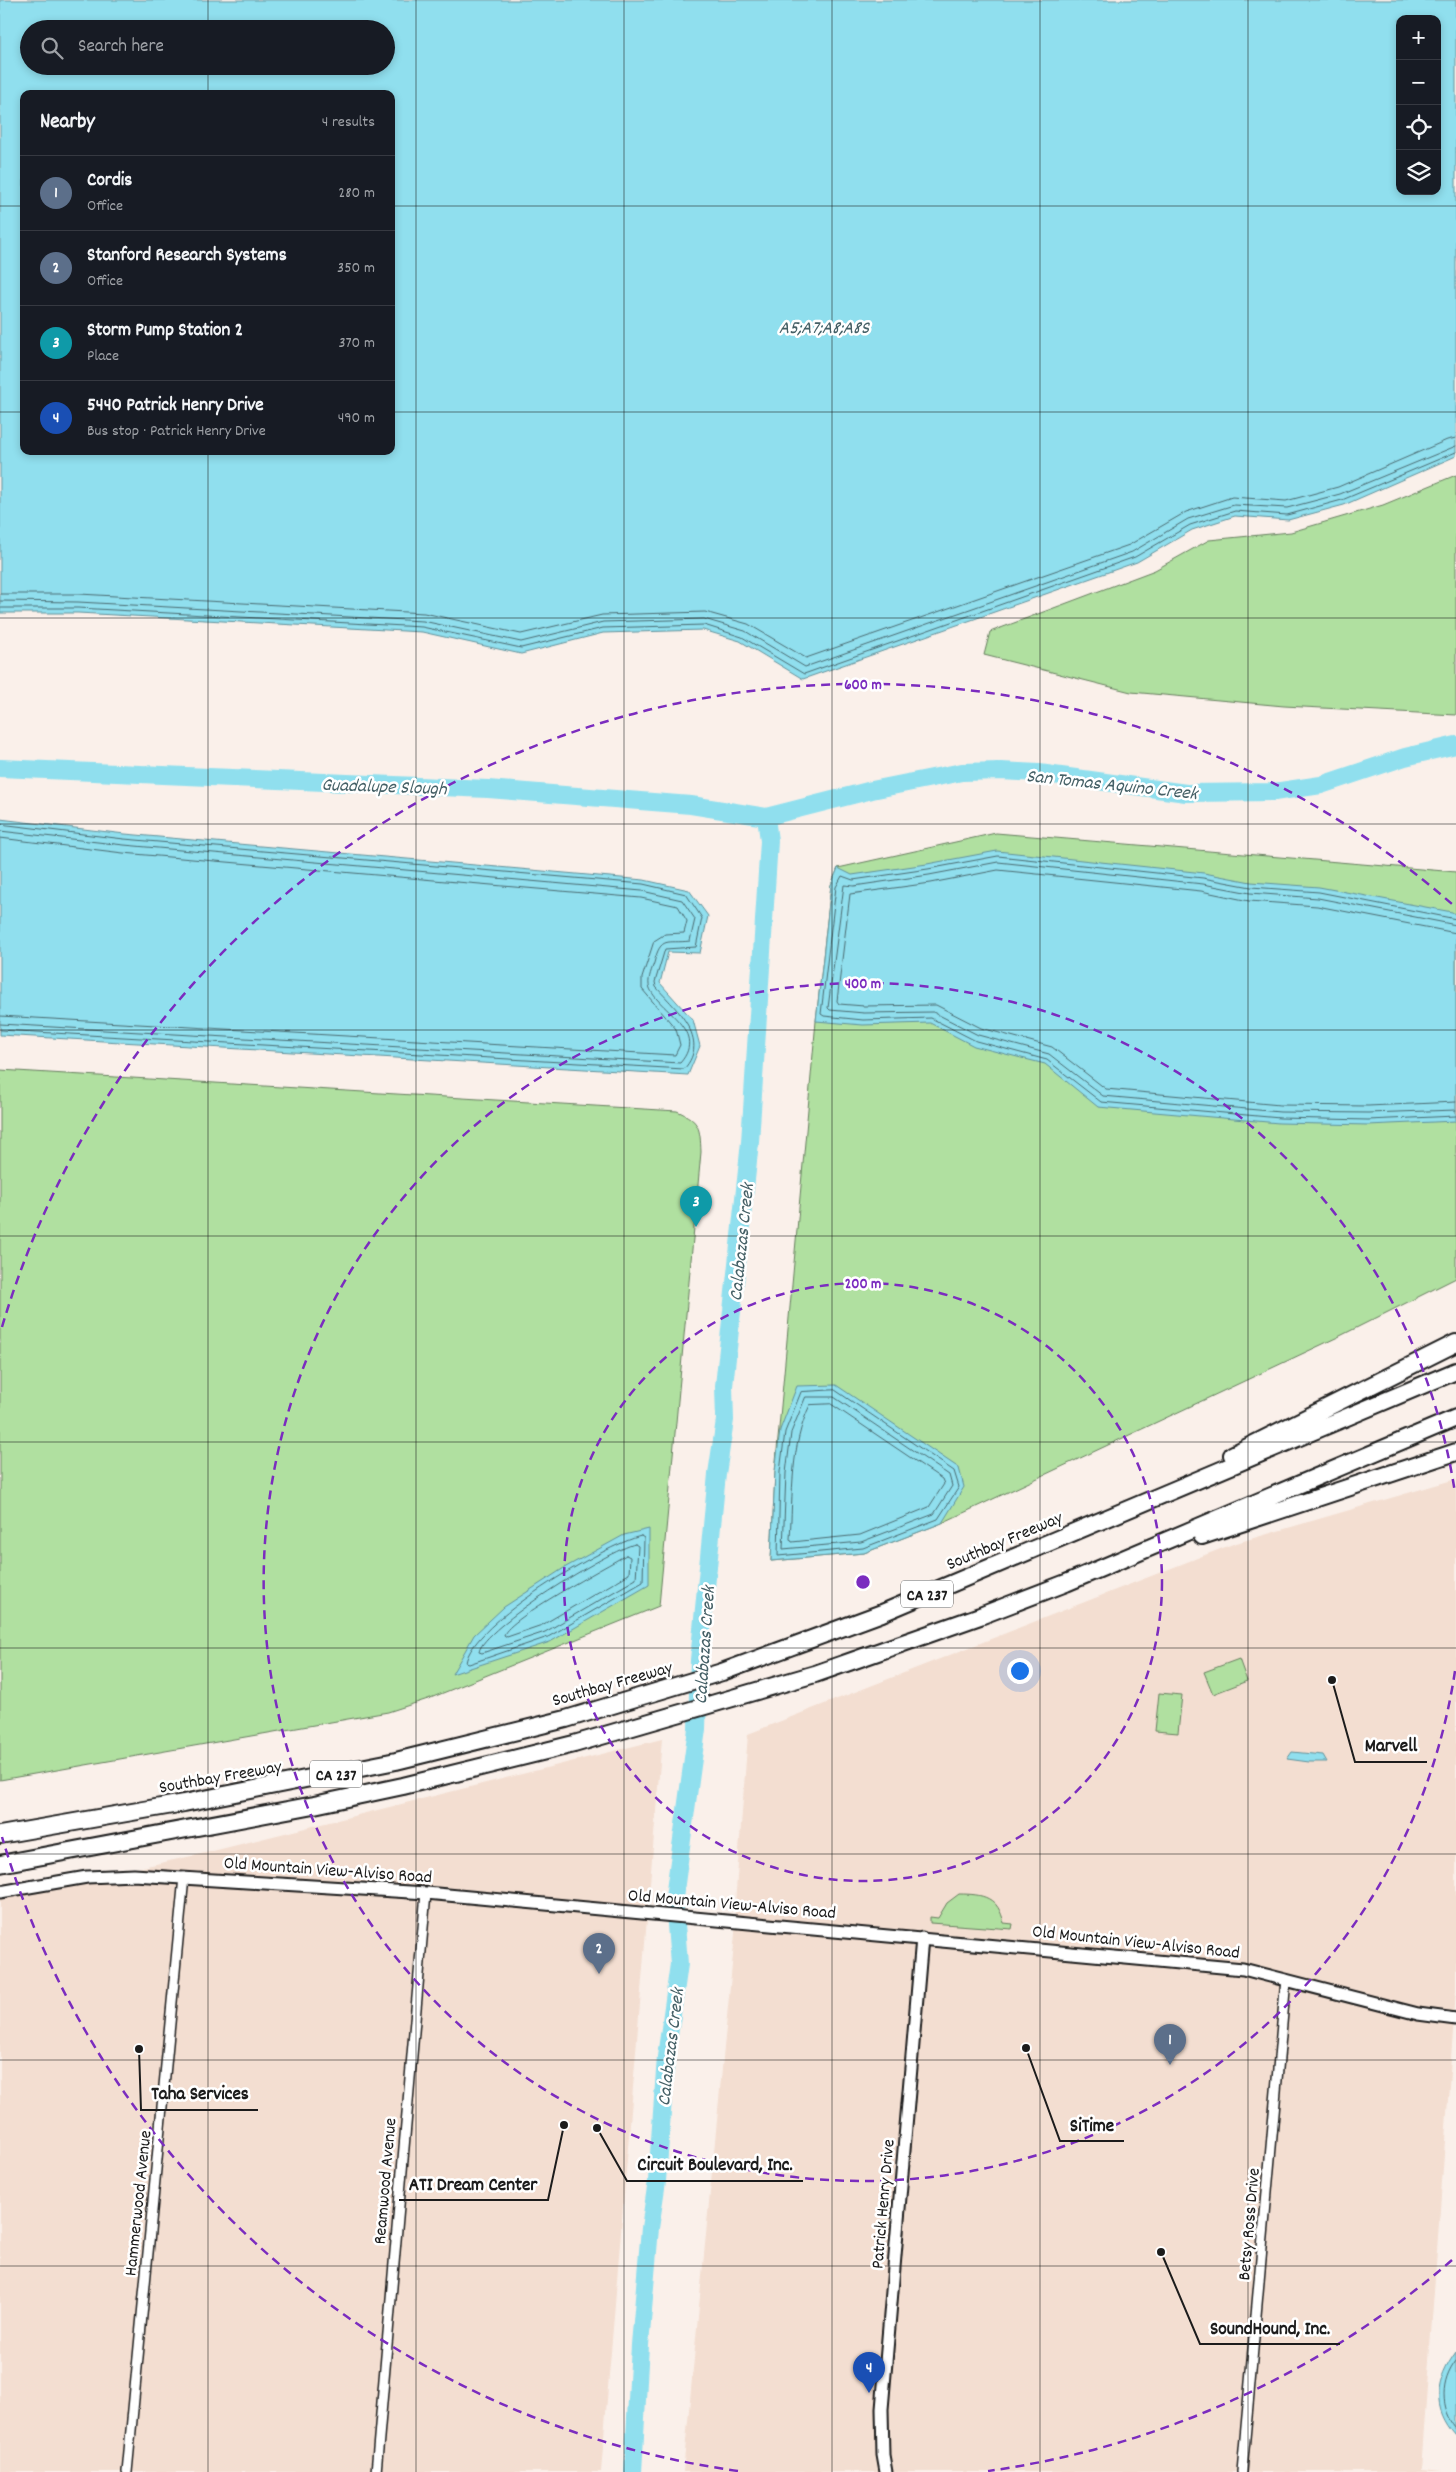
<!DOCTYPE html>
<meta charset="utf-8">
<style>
:root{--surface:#171b24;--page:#20242c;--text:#f1f3f6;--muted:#9ea1a6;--line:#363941;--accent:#c8321e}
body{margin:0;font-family:Dekko,sans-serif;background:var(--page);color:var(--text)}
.controls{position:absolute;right:15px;top:15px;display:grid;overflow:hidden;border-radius:10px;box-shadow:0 2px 8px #0003}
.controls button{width:45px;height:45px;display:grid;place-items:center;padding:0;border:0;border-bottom:1px solid var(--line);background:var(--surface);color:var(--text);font:25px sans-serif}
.you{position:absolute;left:1019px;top:1670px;width:18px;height:18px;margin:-12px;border:4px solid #fff;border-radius:50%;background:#1a73e8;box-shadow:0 0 0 8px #1a73e833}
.badge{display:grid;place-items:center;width:32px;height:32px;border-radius:50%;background:var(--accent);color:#fff;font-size:16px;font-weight:700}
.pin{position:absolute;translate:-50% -41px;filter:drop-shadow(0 1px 2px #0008)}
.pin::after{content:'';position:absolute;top:26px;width:18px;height:15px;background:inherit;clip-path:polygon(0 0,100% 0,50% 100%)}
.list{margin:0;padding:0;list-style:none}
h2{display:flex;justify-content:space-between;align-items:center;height:65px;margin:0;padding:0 20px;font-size:21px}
h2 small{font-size:16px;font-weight:400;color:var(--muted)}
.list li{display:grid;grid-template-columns:32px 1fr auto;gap:15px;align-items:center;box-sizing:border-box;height:75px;padding:0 20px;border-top:1px solid var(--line)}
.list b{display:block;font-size:19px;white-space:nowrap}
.list p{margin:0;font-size:16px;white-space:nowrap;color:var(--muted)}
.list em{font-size:16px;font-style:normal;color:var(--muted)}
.icon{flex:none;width:28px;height:28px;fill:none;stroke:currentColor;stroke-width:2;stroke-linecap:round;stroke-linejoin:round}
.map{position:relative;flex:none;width:1456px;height:2472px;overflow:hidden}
.search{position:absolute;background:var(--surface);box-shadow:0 2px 8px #0003;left:20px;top:20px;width:375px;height:55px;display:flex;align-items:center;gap:12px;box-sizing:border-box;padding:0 18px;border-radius:28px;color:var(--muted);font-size:19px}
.panel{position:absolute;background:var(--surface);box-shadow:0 2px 8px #0003;left:20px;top:90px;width:375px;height:365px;border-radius:10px}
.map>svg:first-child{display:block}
</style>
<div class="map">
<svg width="1456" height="2472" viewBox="0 0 1456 2472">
<rect width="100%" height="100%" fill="#faf0ea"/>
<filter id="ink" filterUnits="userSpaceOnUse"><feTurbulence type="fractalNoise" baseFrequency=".02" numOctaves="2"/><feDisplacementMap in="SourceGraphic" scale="10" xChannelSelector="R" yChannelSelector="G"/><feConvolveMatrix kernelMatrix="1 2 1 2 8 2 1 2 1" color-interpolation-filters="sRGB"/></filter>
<g filter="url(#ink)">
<!-- built -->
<path fill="#f3ded1" d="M 1456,1479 L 1456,1990 L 1421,2470 L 1443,2472 L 683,2472 L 735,1934 L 735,1903 L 748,1734 L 1233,1544 Z
M 662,1739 L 601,2472 L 0,2472 L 0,1899 L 205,1853 Z"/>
<!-- green -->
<path fill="#b0e0a0" stroke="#667e5e" d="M 1456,475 L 1456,715 L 1284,706 L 1131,692 L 984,655 L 990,632 L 1155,570 L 1209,540 L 1291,532 L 1383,505 Z
M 996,833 L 1456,872 L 1456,1278 L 1338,1337 L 942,1523 L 864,1553 L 771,1561 L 775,1472 L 816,1021 L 831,885 L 838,868 Z
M 0,1070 L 677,1111 C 700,1121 700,1128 701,1152 L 659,1606 L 428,1699 L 388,1712 L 0,1780 Z
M 1239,1659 L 1247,1681 L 1213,1694 L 1204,1672 Z
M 1159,1693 L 1182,1695 L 1178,1733 L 1155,1731 Z
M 959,1894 C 984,1894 998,1897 1004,1923 L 1013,1924 L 1012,1929 L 930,1923 L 930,1917 L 938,1918 L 947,1903 Z"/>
<!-- water -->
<path fill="#90dfee" stroke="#62919a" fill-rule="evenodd" d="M 0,0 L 1456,0 L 1456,456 L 1344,505 L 1288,520 L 1235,516 L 1192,530 L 1137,562 L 803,679 L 740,641 L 703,630 L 603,633 L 521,654 L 422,632 L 78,613 L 0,613 ZM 1400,19 L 1437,19 L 1437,191 L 1400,191 ZM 29,29 L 386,29 L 386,66 L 29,66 ZM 24,94 L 391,94 L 391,451 L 24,451 Z
M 0,819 L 125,834 L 644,880 L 689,890 L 708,916 L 700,953 L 668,952 L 660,983 L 693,1020 L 700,1046 L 688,1075 L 0,1035 Z
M 997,851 L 1204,873 L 1251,882 L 1319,887 L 1452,912 L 1456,915 L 1456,1121 L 1368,1125 L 1279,1123 L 1098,1107 L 1045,1064 L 974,1046 L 930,1023 L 863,1025 L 816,1021 L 831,885 L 838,868 L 852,875 L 927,864 Z
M 836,1385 L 959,1468 L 964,1487 L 942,1523 L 864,1553 L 771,1561 L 775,1472 L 780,1430 L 797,1386 Z
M 649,1529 L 649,1585 L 550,1642 L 452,1674 L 474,1635 L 504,1607 L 564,1568 L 624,1535 Z
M 1292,1752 L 1323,1755 L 1327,1762 L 1309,1762 L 1287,1759 Z
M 1456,2352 L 1456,2436 C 1431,2408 1435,2381 1456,2352 Z"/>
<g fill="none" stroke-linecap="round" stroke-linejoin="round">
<!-- shore -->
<path stroke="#4a6a70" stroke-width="1" d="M 0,594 L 79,594 L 424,613 L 521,634 L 602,615 L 705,612 L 748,624 L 806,658 L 1129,545 L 1186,512 L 1232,497 L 1286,501 L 1338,487 L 1447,440 L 1456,438
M 0,601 L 78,602 L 423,621 L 521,642 L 603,622 L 704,619 L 745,631 L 805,667 L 1132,552 L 1188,519 L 1234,505 L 1287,508 L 1340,494 L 1456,446
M 0,608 L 78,608 L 422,627 L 521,648 L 603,628 L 704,625 L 742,637 L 804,674 L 1135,557 L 1190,525 L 1235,511 L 1287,515 L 1342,500 L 1456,452
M 0,824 L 124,839 L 643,884 L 686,894 L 702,918 L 696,947 L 665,949 L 655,982 L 656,987 C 676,1009 711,1039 684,1069 L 0,1030
M 0,831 L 124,845 L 642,891 L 682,900 L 695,919 L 690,941 C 667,944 661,935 654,963 C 652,969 648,978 649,985 C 653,1008 710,1029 680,1063 L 0,1024
M 0,838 L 123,853 L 641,898 L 678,906 L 687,921 L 684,933 L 665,934 L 654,941 L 642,978 L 642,989 L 676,1029 L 680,1045 L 675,1055 L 0,1016
M 1456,919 L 1319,892 L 1251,887 L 1203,878 L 998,856 L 928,869 L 853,880 L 842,876 L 836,887 L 821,1014 L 824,1016 L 863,1020 L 931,1018 L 976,1041 L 1047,1060 L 1101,1102 L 1280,1118 L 1368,1120 L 1456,1116
M 1456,925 L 1318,898 L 1250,893 L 1203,884 L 998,862 L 929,875 L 854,886 L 844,885 L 828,1008 L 830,1010 L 864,1013 L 933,1012 L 978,1035 L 1049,1054 L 1103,1096 L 1280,1112 L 1368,1113 L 1456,1110
M 1456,933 L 1317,906 L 1249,901 L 1201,891 L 998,870 L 931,883 L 850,894 L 837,1001 L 839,1004 L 864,1006 L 936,1005 L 981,1028 L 1052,1047 L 1106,1089 L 1280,1105 L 1368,1106 L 1456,1102
M 835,1390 L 954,1471 L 959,1487 L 938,1519 L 863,1548 L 778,1556 L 780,1472 L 785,1432 L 801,1392 Z
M 806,1397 L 834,1397 L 949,1475 L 952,1486 L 934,1514 L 861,1542 L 783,1549 L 786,1473 L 791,1433 Z
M 831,1404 L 942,1479 L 944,1484 L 929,1507 L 860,1535 L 792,1542 L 790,1539 C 793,1494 790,1446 810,1405 Z
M 641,1536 L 644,1538 L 643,1582 L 548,1637 L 469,1664 L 466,1663 C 471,1623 604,1545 641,1536 Z
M 635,1544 L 638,1546 L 636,1579 L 545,1632 L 482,1653 L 479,1652 C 482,1628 609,1550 635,1544 Z
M 626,1555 L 630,1557 L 629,1574 L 542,1625 L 507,1637 L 504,1635 C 508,1619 607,1566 626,1555 Z
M 1456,2361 C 1440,2382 1440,2408 1456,2428"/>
<!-- river -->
<path stroke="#90dfee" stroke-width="18" d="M 0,768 L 488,789 L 691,805 L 766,817 L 872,790 L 962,772 L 1001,771 L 1039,773 L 1186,793 L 1274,792 L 1321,785 L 1405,757 L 1456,745
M 633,2472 L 640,2345 L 650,2228 L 657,2181 L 666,2057 L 679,1964 L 674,1898 L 697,1729 L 699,1660 L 717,1474 L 725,1420 L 724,1386 L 750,1142 L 769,841 L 766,817"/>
<defs>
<path id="minor" d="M 127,2472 L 184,1877
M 376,2472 L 426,1893
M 1242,2472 L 1286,1979"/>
<path id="tertiary" d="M 0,1892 L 87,1877 L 134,1875 L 426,1893 L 1243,1969 L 1418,2014 L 1456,2019
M 886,2472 L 883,2455 L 882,2409 L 922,1938"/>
<path id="motorway" d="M 1232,1455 L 1456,1343
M 1202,1536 L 1456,1452
M 0,1835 L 184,1803 L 396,1761 L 566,1719 L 722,1672 L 882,1613 L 1456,1371
M 0,1864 L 314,1805 L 403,1786 L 574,1744 L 815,1674 L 980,1616 L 1066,1583 L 1456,1418"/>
</defs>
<!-- minor casing -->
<use href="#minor" stroke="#1c1c1c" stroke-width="12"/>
<!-- tertiary casing -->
<use href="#tertiary" stroke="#1c1c1c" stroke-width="15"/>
<!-- motorway casing -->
<use href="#motorway" stroke="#1c1c1c" stroke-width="20"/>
<!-- minor -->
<use href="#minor" stroke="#fff" stroke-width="9"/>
<!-- tertiary -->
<use href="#tertiary" stroke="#fff" stroke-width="11"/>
<!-- motorway -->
<use href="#motorway" stroke="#fff" stroke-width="16"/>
</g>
</g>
<!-- grid -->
<path fill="none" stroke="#1c1c1c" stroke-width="1" stroke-opacity="0.55" d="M 208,0 L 208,29M 416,0 L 416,2472M 624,0 L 624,2472M 832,0 L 832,2472M 1040,0 L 1040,2472M 1248,0 L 1248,2472M 208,66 L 208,94M 0,206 L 24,206M 391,206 L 1456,206M 0,412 L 24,412M 391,412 L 1456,412M 208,451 L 208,2472M 0,618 L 1456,618M 0,824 L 1456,824M 0,1030 L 1456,1030M 0,1236 L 1456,1236M 0,1442 L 1456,1442M 0,1648 L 1456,1648M 0,1854 L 1456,1854M 0,2060 L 1456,2060M 0,2266 L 1456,2266"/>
<!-- distance rings -->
<g fill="none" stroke="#7b2cbf" stroke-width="2.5" stroke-dasharray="9 6">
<circle cx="863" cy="1582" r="299"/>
<path d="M1455 1671A599 599 0 1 1 1455 1493"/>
<path d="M1452 2260A898 898 0 0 1 988 2471M738 2471A898 898 0 0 1 2 1837M2 1327A898 898 0 0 1 1452 904"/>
</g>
<g text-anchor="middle" stroke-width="5" stroke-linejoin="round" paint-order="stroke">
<!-- shield labels -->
<g fill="#fff" stroke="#606060" stroke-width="1">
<rect x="901" y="1580.5" width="52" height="27" rx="4"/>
<rect x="310" y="1760.5" width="52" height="27" rx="4"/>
</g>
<g font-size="16" font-weight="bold" fill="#1c1c1c">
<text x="927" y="1600">CA 237</text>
<text x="336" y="1780">CA 237</text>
</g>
<!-- street labels -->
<g font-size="18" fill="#1c1c1c" stroke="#fff">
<text transform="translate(1004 1540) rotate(-23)" y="6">Southbay Freeway</text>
<text transform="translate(612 1683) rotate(-16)" y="6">Southbay Freeway</text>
<text transform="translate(220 1776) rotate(-10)" y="6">Southbay Freeway</text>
<text transform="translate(328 1869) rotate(4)" y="6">Old Mountain View-Alviso Road</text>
<text transform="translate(732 1903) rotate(5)" y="6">Old Mountain View-Alviso Road</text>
<text transform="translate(1136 1941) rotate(6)" y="6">Old Mountain View-Alviso Road</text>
<text transform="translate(384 2181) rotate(-85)" y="6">Reamwood Avenue</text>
<text transform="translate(137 2203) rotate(-84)" y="6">Hammerwood Avenue</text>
<text transform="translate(882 2204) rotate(-85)" y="6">Patrick Henry Drive</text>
<text transform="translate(1248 2224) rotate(-85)" y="6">Betsy Ross Drive</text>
</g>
<!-- water labels -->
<g font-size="19" font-style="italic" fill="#456066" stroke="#fff">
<text x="824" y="333">A5;A7;A8;A8S</text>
<text transform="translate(1112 783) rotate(6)" y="7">San Tomas Aquino Creek</text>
<text transform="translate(384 785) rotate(2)" y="7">Guadalupe Slough</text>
<text transform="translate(740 1242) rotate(-84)" y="7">Calabazas Creek</text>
<text transform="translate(703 1645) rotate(-86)" y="7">Calabazas Creek</text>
<text transform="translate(669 2047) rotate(-83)" y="7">Calabazas Creek</text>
</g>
</g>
<circle cx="863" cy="1582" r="8" fill="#7b2cbf" stroke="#fff" stroke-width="2.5"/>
<g font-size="15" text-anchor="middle" font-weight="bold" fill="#7b2cbf" stroke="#fff" stroke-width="5" stroke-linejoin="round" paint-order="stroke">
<text x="863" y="689">600 m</text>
<text x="863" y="988">400 m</text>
<text x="863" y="1288">200 m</text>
</g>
<!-- callouts -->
<path fill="none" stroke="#1c1c1c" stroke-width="2" d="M1332 1680L1355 1762H1427M139 2049L141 2110H258M1026 2048L1060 2141H1124M597 2128L627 2181H803M564 2125L548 2200H399M1161 2252L1200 2344H1340"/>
<g fill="#1c1c1c" stroke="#fff" stroke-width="2">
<circle cx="1332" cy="1680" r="5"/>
<circle cx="139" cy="2049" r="5"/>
<circle cx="1026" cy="2048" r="5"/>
<circle cx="597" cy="2128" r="5"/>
<circle cx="564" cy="2125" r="5"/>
<circle cx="1161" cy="2252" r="5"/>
</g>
<g font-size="19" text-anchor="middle" font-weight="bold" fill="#1c1c1c" stroke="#fff" stroke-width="5" stroke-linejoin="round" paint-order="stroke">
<text x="1391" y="1751">Marvell</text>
<text x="200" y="2099">Taha Services</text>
<text x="1092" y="2131">SiTime</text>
<text x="715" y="2170">Circuit Boulevard, Inc.</text>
<text x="473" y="2190">ATI Dream Center</text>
<text x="1270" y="2334">SoundHound, Inc.</text>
</g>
</svg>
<div class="controls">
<button>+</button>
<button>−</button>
<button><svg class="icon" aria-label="locate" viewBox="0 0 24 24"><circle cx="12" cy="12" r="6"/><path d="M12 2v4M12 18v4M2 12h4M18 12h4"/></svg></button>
<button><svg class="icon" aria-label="layers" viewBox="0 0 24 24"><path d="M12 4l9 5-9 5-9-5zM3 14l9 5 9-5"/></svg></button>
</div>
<div class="you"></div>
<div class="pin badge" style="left:1170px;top:2065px;background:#5c6f8a">1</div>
<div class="pin badge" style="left:599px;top:1974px;background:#5c6f8a">2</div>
<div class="pin badge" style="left:696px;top:1227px;background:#0f9aa8">3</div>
<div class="pin badge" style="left:869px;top:2393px;background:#1a4fb4">4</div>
<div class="search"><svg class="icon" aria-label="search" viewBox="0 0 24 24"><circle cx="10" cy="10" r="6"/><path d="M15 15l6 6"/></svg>Search here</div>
<section class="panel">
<h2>Nearby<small>4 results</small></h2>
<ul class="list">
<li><span class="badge" style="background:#5c6f8a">1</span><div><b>Cordis</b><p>Office</p></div><em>280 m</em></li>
<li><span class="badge" style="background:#5c6f8a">2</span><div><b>Stanford Research Systems</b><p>Office</p></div><em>350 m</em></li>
<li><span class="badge" style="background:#0f9aa8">3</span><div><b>Storm Pump Station 2</b><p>Place</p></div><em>370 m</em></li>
<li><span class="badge" style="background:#1a4fb4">4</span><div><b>5440 Patrick Henry Drive</b><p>Bus stop · Patrick Henry Drive</p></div><em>490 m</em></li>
</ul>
</section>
</div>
